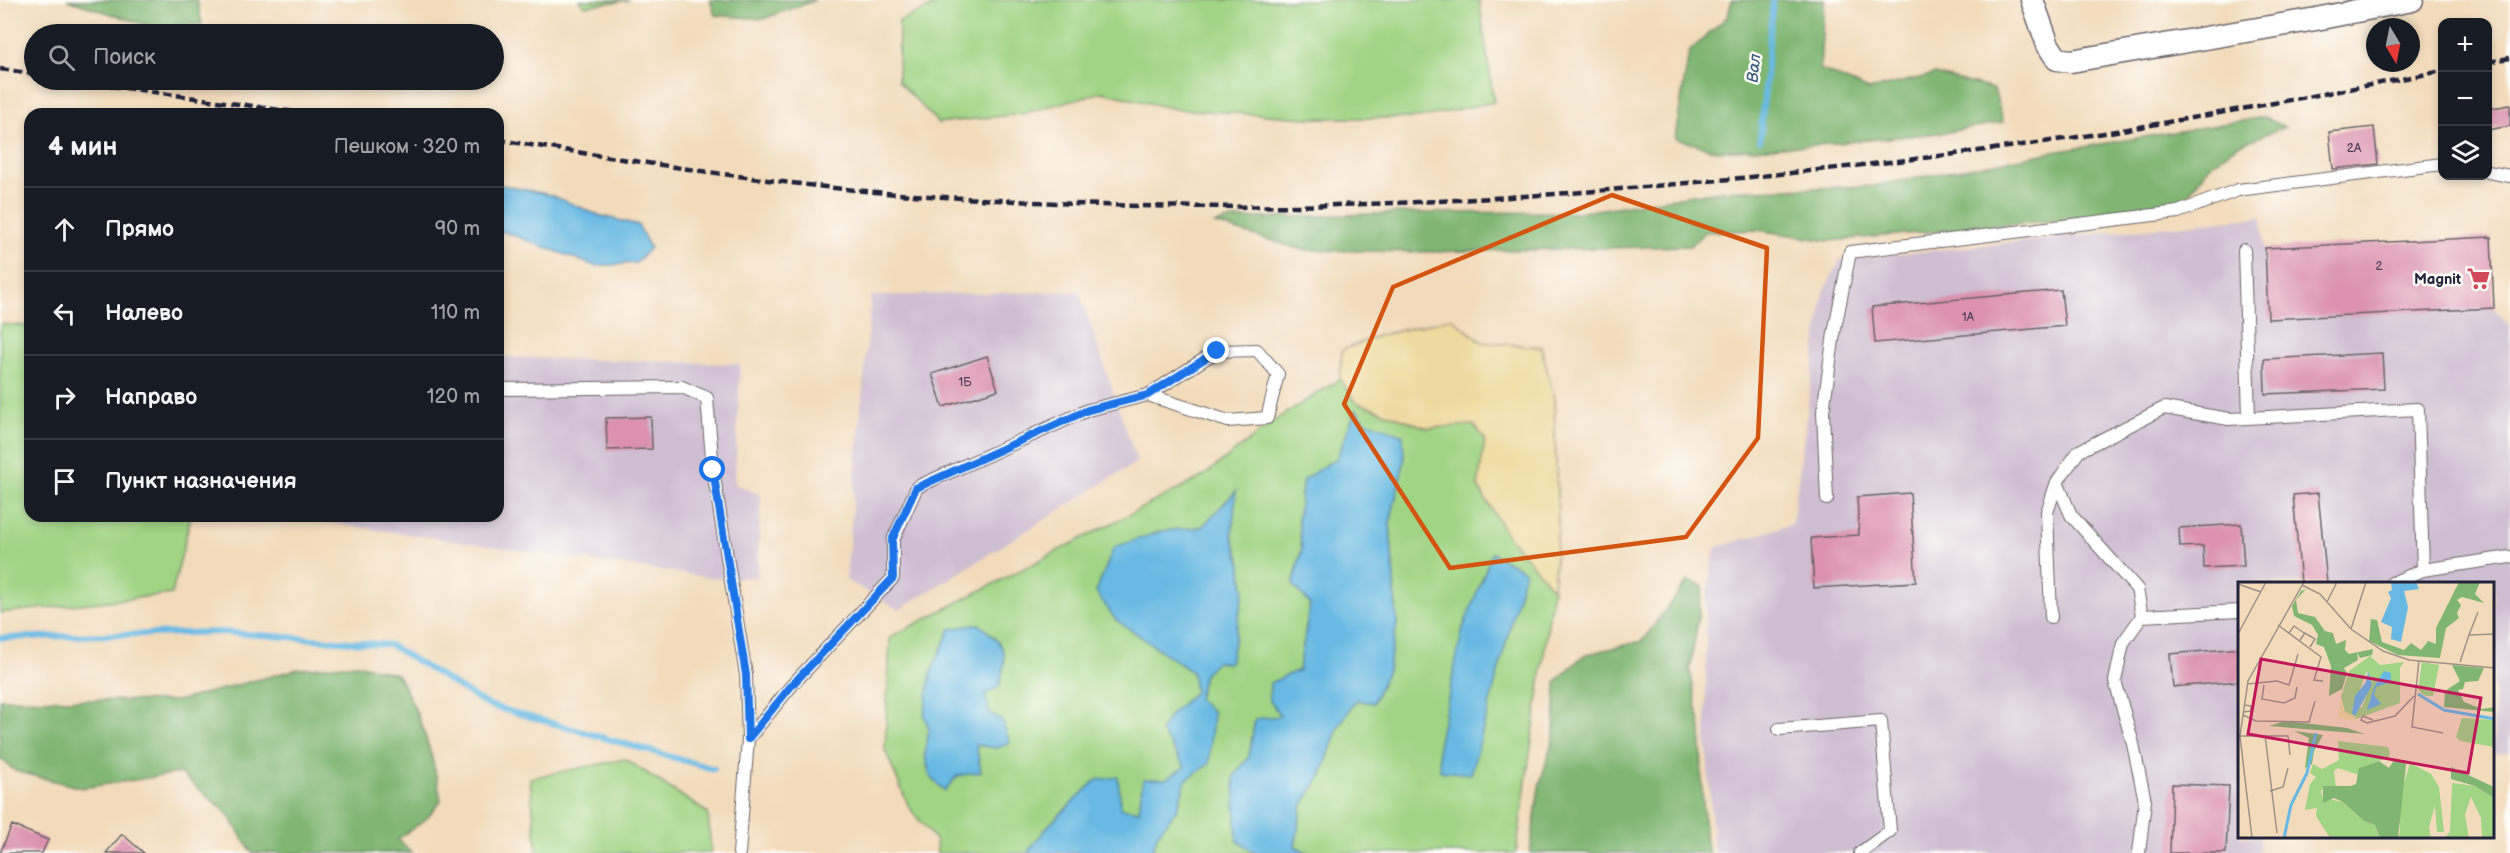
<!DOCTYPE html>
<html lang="ru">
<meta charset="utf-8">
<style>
:root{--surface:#171b24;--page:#242831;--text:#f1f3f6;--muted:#9ea1a6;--line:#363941}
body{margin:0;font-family:"Balsamiq Sans",sans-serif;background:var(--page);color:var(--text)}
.controls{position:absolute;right:18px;top:18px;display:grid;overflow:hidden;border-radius:12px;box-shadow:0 3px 9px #0003}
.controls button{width:54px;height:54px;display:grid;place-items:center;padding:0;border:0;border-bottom:2px solid var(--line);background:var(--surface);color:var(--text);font:30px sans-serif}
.compass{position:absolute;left:2366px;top:18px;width:54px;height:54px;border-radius:50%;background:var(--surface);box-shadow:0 3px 9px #0003;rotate:170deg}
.stop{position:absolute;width:18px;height:18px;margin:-14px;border:4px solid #1a73e8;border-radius:50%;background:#fff}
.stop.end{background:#1a73e8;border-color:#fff;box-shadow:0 2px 6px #0008}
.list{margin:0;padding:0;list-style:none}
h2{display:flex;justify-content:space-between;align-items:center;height:78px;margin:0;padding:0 24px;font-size:26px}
h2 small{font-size:20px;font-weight:400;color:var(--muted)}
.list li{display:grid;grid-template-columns:39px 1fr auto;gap:18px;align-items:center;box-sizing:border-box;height:84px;padding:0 24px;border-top:2px solid var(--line)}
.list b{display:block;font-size:22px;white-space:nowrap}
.list em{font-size:20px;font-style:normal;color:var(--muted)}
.icon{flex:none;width:33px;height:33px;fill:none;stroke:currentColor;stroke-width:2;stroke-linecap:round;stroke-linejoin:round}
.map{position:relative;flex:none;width:2510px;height:853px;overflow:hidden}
.search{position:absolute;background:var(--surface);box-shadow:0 3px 9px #0003;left:24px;top:24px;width:480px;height:66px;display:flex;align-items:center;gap:15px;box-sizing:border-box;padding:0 21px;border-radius:33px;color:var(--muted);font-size:22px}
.panel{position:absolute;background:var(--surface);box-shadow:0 3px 9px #0003;left:24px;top:108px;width:480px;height:414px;border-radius:18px}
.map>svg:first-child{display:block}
</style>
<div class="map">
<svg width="2510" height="853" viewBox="0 0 2510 853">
<rect width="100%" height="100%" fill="#fdfcf7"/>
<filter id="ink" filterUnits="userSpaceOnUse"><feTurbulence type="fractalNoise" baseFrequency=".0167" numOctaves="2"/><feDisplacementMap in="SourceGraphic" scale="12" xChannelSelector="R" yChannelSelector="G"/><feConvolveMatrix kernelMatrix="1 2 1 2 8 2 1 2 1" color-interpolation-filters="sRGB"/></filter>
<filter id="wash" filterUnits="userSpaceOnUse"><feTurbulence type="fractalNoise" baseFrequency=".008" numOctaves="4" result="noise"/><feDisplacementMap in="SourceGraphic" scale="24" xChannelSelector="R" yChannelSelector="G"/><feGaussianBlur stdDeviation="1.35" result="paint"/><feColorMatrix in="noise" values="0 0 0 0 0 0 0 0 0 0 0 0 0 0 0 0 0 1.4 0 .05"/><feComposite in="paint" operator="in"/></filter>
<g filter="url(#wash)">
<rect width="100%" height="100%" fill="#f2dbbb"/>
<!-- industrial -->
<path fill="#cebed1" d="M 2262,217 L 2269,319 L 2494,308 L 2510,327 L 2510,752 L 2494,754 L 2494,583 L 2240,583 L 2240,836 L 2260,837 L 2259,853 L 1714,853 L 1706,736 L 1706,600 L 1715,548 L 1792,524 L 1823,294 L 1840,260 Z
M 1079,291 L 1137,462 L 899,610 L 846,580 L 871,296 Z
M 498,357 L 740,364 L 735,484 L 761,495 L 757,577 L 713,578 L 288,517 L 498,516 Z"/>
<!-- green -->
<path fill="#a1d484" stroke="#627b60" stroke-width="1.5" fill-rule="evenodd" d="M 579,0 L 630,0 L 585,6 Z
M 947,0 L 1479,0 L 1494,102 L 1419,118 L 1310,118 L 1175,109 L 1102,92 L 1021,114 L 938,123 L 898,81 L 899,21 Z
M 0,324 L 30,326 L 30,516 L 191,516 L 172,594 L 0,613 Z
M 1340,379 L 1356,402 L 1427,428 L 1474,424 L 1485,440 L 1478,486 L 1507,535 L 1553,589 L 1516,853 L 1308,853 L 1295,846 L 1302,806 L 1322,774 L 1338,727 L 1356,700 L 1373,703 L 1397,624 L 1390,523 L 1404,462 L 1363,420 L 1356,410 L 1337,458 L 1303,481 L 1298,519 L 1302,549 L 1293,585 L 1310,604 L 1299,670 L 1281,716 L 1255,720 L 1249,757 L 1234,776 L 1237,840 L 1255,853 L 1152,853 L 1157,835 L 1177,809 L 1186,780 L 1213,712 L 1198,699 L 1204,673 L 1216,662 L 1230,663 L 1244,589 L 1240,559 L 1232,535 L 1235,492 L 1202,527 L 1162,531 L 1115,619 L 1192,672 L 1195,692 L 1169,716 L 1185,767 L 1166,779 L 1139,811 L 1121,808 L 1096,780 L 1049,825 L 1027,853 L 937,853 L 936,841 L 909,807 L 885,750 L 890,637 L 1202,477 L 1278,418 ZM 979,624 C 1007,648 1008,651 999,687 L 985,694 L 989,712 L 1002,721 L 997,748 L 976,745 L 975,772 L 957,776 L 945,791 L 930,776 L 925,755 L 929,729 L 931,673 L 950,629 Z
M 625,759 L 708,813 L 711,853 L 537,853 L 530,778 Z"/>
<!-- forest -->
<path fill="#80b672" stroke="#516c56" stroke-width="1.5" d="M 67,0 L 197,0 L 202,24 L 153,27 Z
M 710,0 L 816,0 L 763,19 L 715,15 Z
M 1732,0 L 1824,0 L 1820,69 L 1869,90 L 1935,74 L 1994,89 L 2003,122 L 1949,132 L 1816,145 L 1717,151 L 1675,138 L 1689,52 L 1728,16 Z
M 2264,117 L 2285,127 L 2238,145 L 2209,166 L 2186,198 L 2125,214 L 1829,241 L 1757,230 L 1704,232 L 1691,246 L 1426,252 L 1303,250 L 1215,224 L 1232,219 L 1400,213 L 1583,212 L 1719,191 L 1873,186 L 2048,153 Z
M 1688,581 L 1703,586 L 1690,670 L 1701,729 L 1702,791 L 1706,845 L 1709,853 L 1530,853 L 1539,787 L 1554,736 L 1556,681 L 1584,655 L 1642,641 Z
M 357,664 L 397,674 C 420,713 434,756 441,801 L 426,819 L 398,839 L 412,853 L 252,853 L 227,813 L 180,773 L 82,788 L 15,771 L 0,758 L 0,699 L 177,701 L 298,669 Z"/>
<!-- sand -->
<path fill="#eeda9e" stroke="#887e6c" stroke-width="1.5" d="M 1451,318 L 1482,342 L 1541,347 L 1554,398 L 1558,525 L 1553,589 L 1507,535 L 1478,486 L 1485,440 L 1474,425 L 1428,428 L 1356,402 L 1340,379 L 1342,350 L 1378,336 Z"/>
<!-- water -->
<path fill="#67b9e3" stroke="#446e8f" stroke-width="1.5" d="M 502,185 L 551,195 L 598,215 L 638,225 L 650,248 L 636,263 L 595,266 L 505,232 L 498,232 L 498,186 Z
M 1356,409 L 1363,420 L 1403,435 L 1404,462 L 1390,523 L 1397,624 L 1388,670 L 1373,703 L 1356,700 L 1338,727 L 1322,774 L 1302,806 L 1295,846 L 1308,853 L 1255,853 L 1237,840 L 1234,776 L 1249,757 L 1255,719 L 1280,716 L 1269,699 L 1270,683 L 1299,670 L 1310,604 L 1293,585 L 1302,549 L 1298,519 L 1303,480 L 1337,458 Z
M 1236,491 L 1232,535 L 1240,559 L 1244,589 L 1230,663 L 1216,662 L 1204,674 L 1198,699 L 1213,712 L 1209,764 L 1186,780 L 1177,809 L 1157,835 L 1152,853 L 1027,853 L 1049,825 L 1096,780 L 1118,777 L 1121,808 L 1139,811 L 1143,779 L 1166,779 L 1185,767 L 1161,731 L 1169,716 L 1195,692 L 1192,672 L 1115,619 L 1096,592 L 1114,547 L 1162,531 L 1202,527 Z
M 1492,553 L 1525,571 L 1471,774 L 1440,771 L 1438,746 L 1463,628 Z
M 979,624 C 1007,648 1008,651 999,687 L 985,694 L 989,712 L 1002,721 L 1010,743 L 997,748 L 976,745 L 981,772 L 957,776 L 945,791 L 930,776 L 925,755 L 929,729 L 924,715 L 931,673 L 950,629 Z"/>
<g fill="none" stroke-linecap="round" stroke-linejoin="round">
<!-- stream -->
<path stroke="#67b9e3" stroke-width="6" d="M 1760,140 L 1773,0
M 0,638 L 221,632 L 390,645 L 488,705 L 714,769"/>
</g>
<g id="blocks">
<!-- building -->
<path fill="#db91af" d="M 2510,105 L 2510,126 L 2487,130 L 2487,109 Z
M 2374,127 L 2378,164 L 2333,169 L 2329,132 Z
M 2491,237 L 2494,308 L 2268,319 L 2265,248 Z
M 2061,290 L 2065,326 L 1875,343 L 1872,307 Z
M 2382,353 L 2384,389 L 2265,394 L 2264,359 Z
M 987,356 L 998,390 L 943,407 L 932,374 Z
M 651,417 L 652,449 L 607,450 L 606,418 Z
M 1910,493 L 1916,582 L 1814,588 L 1811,538 L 1859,535 L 1857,497 Z
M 2318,493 L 2327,583 L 2301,583 L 2293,495 Z
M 2241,524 L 2244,566 L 2204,568 L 2203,546 L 2180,547 L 2179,528 Z
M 2240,648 L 2240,681 L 2173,687 L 2170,654 Z
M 2172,784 L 2229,786 L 2226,853 L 2170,853 Z
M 12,825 L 48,840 L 42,853 L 0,853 Z
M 122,834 L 144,853 L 106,853 Z"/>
</g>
</g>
<g filter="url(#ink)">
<use href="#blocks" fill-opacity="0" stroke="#6b6368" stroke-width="1.5"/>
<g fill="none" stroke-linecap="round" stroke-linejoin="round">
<defs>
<path id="lane" d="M 2488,172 L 2510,176
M 2244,250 L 2249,418
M 498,389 L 682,387 L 707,398 L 713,470 L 746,675 L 748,739 L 739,853
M 2057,482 L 2071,515 L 2137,589 L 2142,616
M 1827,499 L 1823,412 L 1834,333 L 1850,252 L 2178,212 L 2238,190 L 2442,164
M 2392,583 L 2423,570 L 2510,557
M 2051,617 L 2047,512 L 2057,482 L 2079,451 L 2164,408 L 2229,419 L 2418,409 L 2423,570
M 1779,729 L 1881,721 L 1890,831 L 1860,853
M 748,739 L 792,685 L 893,578 L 893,540 L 917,487 L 1088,410 L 1148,395 L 1217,351 L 1257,350 L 1278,374 L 1267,418 L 1228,421 L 1148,395
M 2139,853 L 2145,801 L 2133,744 L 2115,681 L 2123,643 L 2142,616 L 2240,611"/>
<path id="street" d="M 2032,0 L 2048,45 L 2057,59 L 2071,61 L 2316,19 L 2412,0"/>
</defs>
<!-- lane casing -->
<use href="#lane" stroke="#6b6368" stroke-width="14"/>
<!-- street casing -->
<use href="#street" stroke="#6b6368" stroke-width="25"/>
<!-- lane -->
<use href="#lane" stroke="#fff" stroke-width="12"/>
<!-- street -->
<use href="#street" stroke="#fff" stroke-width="22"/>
<!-- rail -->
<path stroke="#22223b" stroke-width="4.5" stroke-dasharray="9 4.5" stroke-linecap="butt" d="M 2488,62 L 2510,58
M 0,69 L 34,74
M 70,80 L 308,114
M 498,140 C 631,160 764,183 898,194 C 957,198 1016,201 1075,204 C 1248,211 1423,204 1596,191 C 1765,177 1936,159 2104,133 C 2217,114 2330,93 2442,71"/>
</g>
</g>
<g fill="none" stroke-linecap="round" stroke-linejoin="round" filter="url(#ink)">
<!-- route -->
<path stroke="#1a73e8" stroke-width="8" d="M 713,470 L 746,675 L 748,739 L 792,685 L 893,578 L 892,540 L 916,488 L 1088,410 L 1148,395 L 1217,351"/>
</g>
<!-- marked area -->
<path fill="none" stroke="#d45411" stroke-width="4.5" stroke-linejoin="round" d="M 1612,195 L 1767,248 L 1758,438 L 1686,537 L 1450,568 L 1344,404 L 1393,287 Z"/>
<!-- icons -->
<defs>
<symbol id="supermarket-bare" viewBox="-9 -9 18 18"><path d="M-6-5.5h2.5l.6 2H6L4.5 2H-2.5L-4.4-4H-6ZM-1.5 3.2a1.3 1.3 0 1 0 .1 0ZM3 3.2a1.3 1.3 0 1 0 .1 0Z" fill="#d1495b" stroke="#fdfcf7" stroke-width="2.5" paint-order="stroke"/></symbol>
</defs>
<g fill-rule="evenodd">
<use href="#supermarket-bare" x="2462" y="262" width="33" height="33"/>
</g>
<g text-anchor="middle" stroke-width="5" stroke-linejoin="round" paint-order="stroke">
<!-- number labels -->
<g font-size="12" fill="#503e58">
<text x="2354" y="152">2А</text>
<text x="2379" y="270">2</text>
<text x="1968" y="321">1А</text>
<text x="965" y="386">1Б</text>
</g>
<!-- poi labels -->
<g font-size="15" font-weight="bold" fill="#22223b" stroke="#fdfcf7" text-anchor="end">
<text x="2461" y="284">Magnit</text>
</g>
<!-- water labels -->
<g font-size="16" font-style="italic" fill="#3e5e7e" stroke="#fdfcf7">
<text transform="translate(1753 68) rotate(-84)" y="6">Вал</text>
</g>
</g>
<!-- overview -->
<g transform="translate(2238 582)">
<rect width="256" height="256" fill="#f2dbbb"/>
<path d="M 132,74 L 142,83 L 166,80 L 162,86 L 162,121 L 118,137 L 107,131 L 103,115 L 111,89 ZM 129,89 L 134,98 L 124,125 L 114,128 ZM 184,80 L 201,83 L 195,114 L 187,114 L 180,108 ZM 224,136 L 256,138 L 256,165 L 222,159 L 218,155 ZM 100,159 L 150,165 L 152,170 L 151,175 L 121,186 L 121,193 L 100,186 L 96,189 L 98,206 L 86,204 L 83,210 L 85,216 L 105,220 L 126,239 L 137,243 L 142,256 L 92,256 L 78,234 L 79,226 L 67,228 L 72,202 L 78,195 L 72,191 L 75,182 L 84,187 L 101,178 ZM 172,181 L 193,192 L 201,205 L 206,250 L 199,250 L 197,224 L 191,245 L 193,256 L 147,256 L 160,256 L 162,250 L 162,215 ZM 214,201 L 237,204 L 256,216 L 256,256 L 244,256 L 243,236 L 233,215 L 227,233 L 231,256 L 206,256 L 212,250 Z" fill="#a1d484" fill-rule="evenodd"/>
<path d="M 221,0 L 242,0 L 237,12 L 246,21 L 224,15 L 219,18 L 223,23 L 219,31 L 221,36 L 208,46 L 202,76 L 160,73 L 131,59 L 133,37 L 139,38 L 144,60 L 166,68 L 173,61 L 183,68 L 190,59 L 198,62 L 198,46 ZM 68,7 L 58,18 L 60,31 L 77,35 L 87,49 L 95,51 L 98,62 L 108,58 L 107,68 L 111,72 L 135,67 L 134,73 L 122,76 L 119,70 L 120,78 L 106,86 L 109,91 L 104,107 L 91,114 L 93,84 L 86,65 L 78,62 L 80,53 L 74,43 L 56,34 L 54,24 L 63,9 ZM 214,83 L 246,86 L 240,99 L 227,100 L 225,107 L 220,108 L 226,120 L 244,127 L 256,125 L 256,130 L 206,125 L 207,109 L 222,99 ZM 47,139 L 109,146 L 127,152 L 31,144 ZM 56,149 L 85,153 L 76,169 L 74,182 L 67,186 L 71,156 ZM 156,178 L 167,178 L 168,183 L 160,256 L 142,256 L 137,243 L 126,239 L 105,220 L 96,216 L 85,221 L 85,204 L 113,204 L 118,202 L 121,186 L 141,179 L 151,186 ZM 213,185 L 256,205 L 256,216 L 237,204 L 213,197 Z" fill="#80b672"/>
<path d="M 103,115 L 107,130 L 117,134 L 118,139 L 100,136 Z" fill="#eeda9e"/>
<path d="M 153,0 L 178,0 L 181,7 L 166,9 L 170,25 L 163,60 L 153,57 L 154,45 L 143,40 L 153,16 L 150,10 L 154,8 ZM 130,89 L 134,103 L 117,134 L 114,131 L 117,114 L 128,100 ZM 146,89 L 153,91 L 153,100 L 138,105 L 136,113 L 143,122 L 129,128 L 136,105 Z" fill="#67b9e3"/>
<path fill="none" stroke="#67b9e3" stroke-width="3" d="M 180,112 L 206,128 L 257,137M 46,256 L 53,223 L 69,191 L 78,151"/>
<path fill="none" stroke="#9f9188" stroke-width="1.5" d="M 0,2 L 23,10M 64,3 L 82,12 L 113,47 L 145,69 L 171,78 L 257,86M 89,20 L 99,0M 40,43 L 83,75 L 76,98 L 85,99M 113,47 L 128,0M 51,51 L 56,44 L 66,51M 0,52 L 28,0M 231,53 L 240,30M 62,58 L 67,51 L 77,57 L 72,65M 181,78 L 174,145 L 205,151M 222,80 L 231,53 L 257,52M 9,102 L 39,99 L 51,103 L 60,72M 26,103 L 24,117 L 46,121 L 57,116 L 59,105M 5,130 L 13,129 L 13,124 L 6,123M 5,133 L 18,139 L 71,140 L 77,119M 135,138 L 125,134 L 123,138 L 129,141 L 157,134 L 176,114M 27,153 L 39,251M 2,154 L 50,154 L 52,173M 32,209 L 45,205 L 50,186M 14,256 L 2,154 L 10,99 L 66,0"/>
<path fill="#c2185b" fill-opacity="0.15" stroke="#c2185b" stroke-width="3" d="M 23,77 L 243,116 L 230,191 L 10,152 Z"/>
<rect width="256" height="256" fill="none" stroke="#22223b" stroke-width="3"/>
</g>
</svg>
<div class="controls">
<button>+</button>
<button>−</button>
<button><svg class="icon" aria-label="layers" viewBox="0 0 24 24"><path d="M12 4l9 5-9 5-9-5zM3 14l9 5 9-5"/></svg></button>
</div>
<svg class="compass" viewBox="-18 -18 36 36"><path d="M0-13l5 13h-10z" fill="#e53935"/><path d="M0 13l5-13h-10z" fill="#9ea1a6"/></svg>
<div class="stop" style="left:713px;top:470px"></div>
<div class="stop end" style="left:1217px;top:351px"></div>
<div class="search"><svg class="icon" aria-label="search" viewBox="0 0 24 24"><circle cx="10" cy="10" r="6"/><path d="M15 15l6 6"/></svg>Поиск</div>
<section class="panel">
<h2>4 мин<small>Пешком · 320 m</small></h2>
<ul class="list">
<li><svg class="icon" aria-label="ahead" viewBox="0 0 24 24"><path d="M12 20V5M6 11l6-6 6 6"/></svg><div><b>Прямо</b></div><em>90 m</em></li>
<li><svg class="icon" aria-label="left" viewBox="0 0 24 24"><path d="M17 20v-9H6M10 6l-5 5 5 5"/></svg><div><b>Налево</b></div><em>110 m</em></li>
<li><svg class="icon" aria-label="right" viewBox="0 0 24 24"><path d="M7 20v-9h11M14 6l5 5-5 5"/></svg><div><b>Направо</b></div><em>120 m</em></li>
<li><svg class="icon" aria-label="arrive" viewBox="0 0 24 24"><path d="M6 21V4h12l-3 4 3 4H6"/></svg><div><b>Пункт назначения</b></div></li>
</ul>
</section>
</div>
